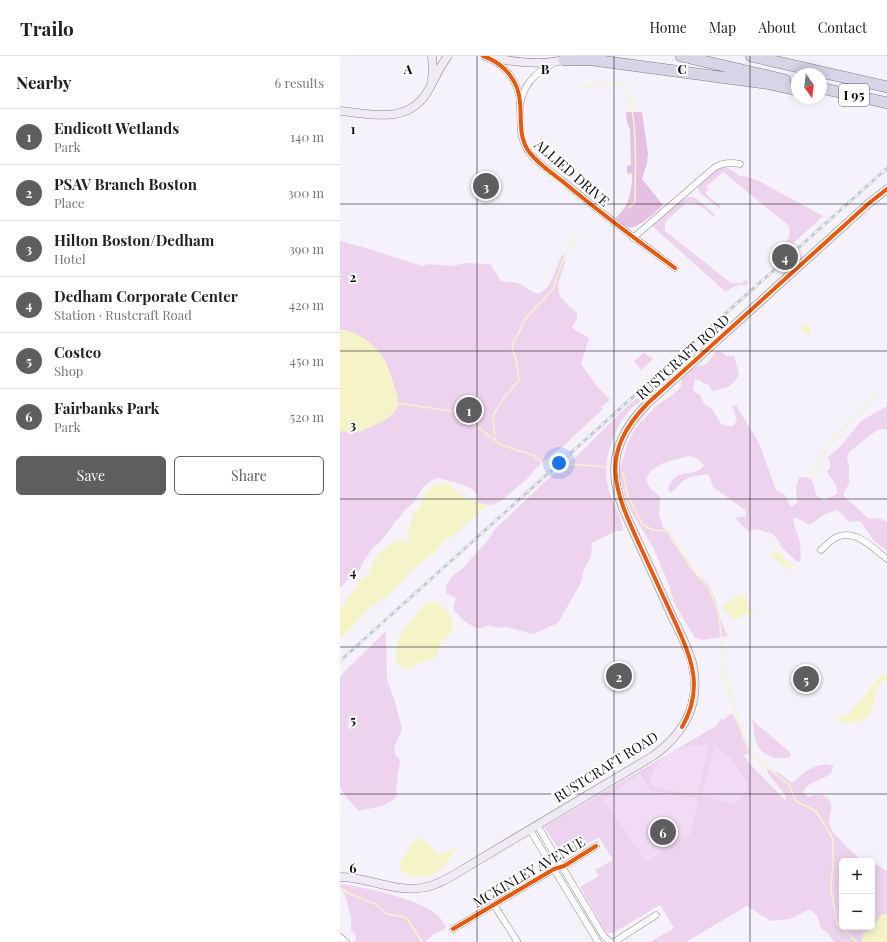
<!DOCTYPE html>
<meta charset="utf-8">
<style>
:root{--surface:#fff;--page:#f6f6f6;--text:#222;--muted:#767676;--line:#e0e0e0;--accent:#5f5d60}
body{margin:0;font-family:"Playfair Display",serif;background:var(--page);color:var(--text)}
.controls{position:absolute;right:12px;bottom:12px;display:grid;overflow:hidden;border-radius:6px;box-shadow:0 2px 10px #0003}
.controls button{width:36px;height:36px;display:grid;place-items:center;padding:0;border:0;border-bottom:1px solid var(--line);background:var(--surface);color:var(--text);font:20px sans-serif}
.compass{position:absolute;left:451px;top:12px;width:36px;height:36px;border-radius:50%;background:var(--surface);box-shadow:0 2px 10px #0003;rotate:166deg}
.you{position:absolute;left:219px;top:407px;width:14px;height:14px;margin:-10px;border:3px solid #fff;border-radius:50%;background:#1a73e8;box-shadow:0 0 0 6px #1a73e833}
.badge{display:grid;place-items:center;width:26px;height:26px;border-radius:50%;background:var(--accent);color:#fff;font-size:13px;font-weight:700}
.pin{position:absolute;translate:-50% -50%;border:2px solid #fff;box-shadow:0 1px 4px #0006}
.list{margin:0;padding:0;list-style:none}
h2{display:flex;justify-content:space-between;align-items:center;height:52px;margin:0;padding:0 16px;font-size:17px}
h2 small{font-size:13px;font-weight:400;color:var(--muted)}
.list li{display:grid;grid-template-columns:26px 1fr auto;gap:12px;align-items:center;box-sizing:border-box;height:56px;padding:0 16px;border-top:1px solid var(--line)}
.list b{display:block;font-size:15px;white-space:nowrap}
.list p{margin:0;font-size:13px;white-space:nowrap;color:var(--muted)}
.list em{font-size:13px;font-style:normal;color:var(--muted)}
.actions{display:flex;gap:8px;padding:12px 16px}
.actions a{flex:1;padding:9px 0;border:1px solid var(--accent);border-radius:6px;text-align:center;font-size:14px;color:var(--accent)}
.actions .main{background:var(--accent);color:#fff}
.map{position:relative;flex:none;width:547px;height:886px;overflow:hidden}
header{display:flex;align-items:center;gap:24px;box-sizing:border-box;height:56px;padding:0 20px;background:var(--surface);border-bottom:1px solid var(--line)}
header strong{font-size:19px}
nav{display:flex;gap:22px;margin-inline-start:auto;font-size:14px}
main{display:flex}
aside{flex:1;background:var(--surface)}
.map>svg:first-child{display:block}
</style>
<header>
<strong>Trailo</strong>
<nav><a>Home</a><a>Map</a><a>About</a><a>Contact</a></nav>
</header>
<main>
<aside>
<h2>Nearby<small>6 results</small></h2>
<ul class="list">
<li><span class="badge">1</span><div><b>Endicott Wetlands</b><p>Park</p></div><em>140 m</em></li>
<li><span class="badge">2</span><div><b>PSAV Branch Boston</b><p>Place</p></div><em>300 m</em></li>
<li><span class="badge">3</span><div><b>Hilton Boston/Dedham</b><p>Hotel</p></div><em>390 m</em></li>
<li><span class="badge">4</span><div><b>Dedham Corporate Center</b><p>Station · Rustcraft Road</p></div><em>420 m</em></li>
<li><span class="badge">5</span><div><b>Costco</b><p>Shop</p></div><em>450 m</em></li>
<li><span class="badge">6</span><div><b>Fairbanks Park</b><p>Park</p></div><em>520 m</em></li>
</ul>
<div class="actions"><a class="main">Save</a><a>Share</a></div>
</aside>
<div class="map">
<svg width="547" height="886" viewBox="0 0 547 886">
<rect width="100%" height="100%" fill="#f6f2fb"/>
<!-- green -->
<path fill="#eed3ee" d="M 386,111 L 400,120 L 405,120 L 417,124 L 483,160 L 445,195 L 442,192 C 448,185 452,177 448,169 L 383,116 L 366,131 L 368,134 L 365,137 L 380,150 L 380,153 L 359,136 L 358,130 C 366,123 375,112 386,111 Z
M 348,141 L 354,141 L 373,157 L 375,160 L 373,160 C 365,153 357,145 346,147 L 325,166 L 325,175 L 391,227 L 401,227 L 406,224 L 409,227 L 405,230 C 398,227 392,232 386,236 L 312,170 L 339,146 Z
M 0,185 L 23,191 L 82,210 L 88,208 L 112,210 L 125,207 L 150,208 L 161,225 C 167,227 171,226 177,227 C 183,228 189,235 196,237 C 209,240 217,210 221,201 L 224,198 C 228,212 212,228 221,241 C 225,247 232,252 237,257 L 237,262 L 232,272 L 249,282 L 241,308 L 257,330 L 270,344 L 261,351 L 263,353 L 222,391 L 195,413 L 187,423 L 162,444 L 155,448 L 147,449 L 136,446 L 138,444 C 139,430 113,426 102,423 L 99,422 L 92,424 L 83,431 L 74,446 L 65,454 L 59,462 L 54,466 L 52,471 L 38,488 L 34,490 L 23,506 L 20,513 L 17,517 L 7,524 L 0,532 Z
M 380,295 L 386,300 L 394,300 L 399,318 C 392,332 386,332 372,335 L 369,329 L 363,327 L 358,323 L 355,324 L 353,332 L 354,335 L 360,339 L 364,348 L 372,353 L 381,368 L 389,370 L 393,370 L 397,364 L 392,350 L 396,349 L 419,387 L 436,434 L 445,439 L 451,451 L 457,447 C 457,437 454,429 460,421 C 475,420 473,429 477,440 L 484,444 L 497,438 C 497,423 490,425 487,415 L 491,411 L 488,401 L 501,390 L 521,365 L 547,350 L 547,373 L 537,374 L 509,396 L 507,402 L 509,410 L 509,428 L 504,436 L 504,440 L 529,463 L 540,462 L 547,466 L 547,495 L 534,485 L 521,466 L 519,465 L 509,466 L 500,456 L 497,454 L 483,459 L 470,469 L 454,461 C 452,470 459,478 460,487 C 461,492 460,498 461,504 L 459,506 L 456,505 L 441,491 L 439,485 L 433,478 L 417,473 L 408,475 L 395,462 L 406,460 L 405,454 L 373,431 L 369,419 C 362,418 349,421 343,425 C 339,428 337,433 331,436 L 328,434 C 334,409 354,424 364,409 L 356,402 L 349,400 L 337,403 L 323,407 L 311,415 L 306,423 C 308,431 313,435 320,440 L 319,460 L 324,472 L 353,515 L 369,529 L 376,545 L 380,563 L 388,580 L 363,584 L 355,582 L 334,547 L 329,529 L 313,491 L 293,459 L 283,437 L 279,421 L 280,411 L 288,386 L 295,373 L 315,351 L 336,336 L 341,330 L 342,321 L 347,316 L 355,311 L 367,308 L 375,296 Z
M 304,297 L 313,303 L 301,314 L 294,305 Z
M 317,324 C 315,338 298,345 289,355 C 272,375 261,409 269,435 C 273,448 282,461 283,475 L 276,475 L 252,487 L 251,501 L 244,513 L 241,527 L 218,567 L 193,578 L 189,578 L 186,576 L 175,573 L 166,571 L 157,572 L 148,569 L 141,572 L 136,572 L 124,565 L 114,554 L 114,548 L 116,542 L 106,537 L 106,530 L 112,520 L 122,513 L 148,484 L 155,473 L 212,419 L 228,408 L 247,390 L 282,355 Z
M 46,575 L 47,623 L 56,649 L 62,673 L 54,691 L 56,700 L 59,702 L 60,705 L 56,731 L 57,739 L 53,744 L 42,750 L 19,755 L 6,741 L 0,731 L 0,621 L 6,614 Z
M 393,658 L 410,694 L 410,697 L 404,699 L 408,706 L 446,745 L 446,740 L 429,719 L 426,711 L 439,717 L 451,726 L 454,726 C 462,716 480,704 493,710 C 494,724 468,723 463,736 L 468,741 C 474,739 480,737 486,741 C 499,750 484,763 491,773 C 497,782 514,797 522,805 L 502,805 L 502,871 L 532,871 L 532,806 L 547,815 L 547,886 L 494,886 L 489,878 L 481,872 L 477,860 L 471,854 L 468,854 L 450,863 L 431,865 L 407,850 L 346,886 L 310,886 L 334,872 L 320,849 L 273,877 L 269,877 L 265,875 L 240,831 L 259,820 L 255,814 L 273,804 L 259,781 L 225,802 L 204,771 L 376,670 L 382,662 L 384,664 L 389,659 Z
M 412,664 L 451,697 L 450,701 C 439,705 421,700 417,688 C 414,681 414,672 412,664 Z
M 3,828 C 28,833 96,844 106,871 L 103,874 L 94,878 L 85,886 L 15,886 L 16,879 L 11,874 L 11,861 L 4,836 L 0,832 L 0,829 Z"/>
<!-- forest -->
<path fill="#e6c0e2" d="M 287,56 L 302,56 L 308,97 L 307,107 L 302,123 L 323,149 C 316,155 298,174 288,171 C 283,170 279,165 275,162 C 290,151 292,134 292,118 L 287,117 L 287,110 L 291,109 L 290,73 L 287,67 L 286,57 Z"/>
<!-- pitch -->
<path fill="#f2dcf5" d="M 352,689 L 369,690 L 358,737 L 353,739 L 314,731 L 310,725 C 315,704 332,692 352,689 Z
M 375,692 C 388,693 401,718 408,728 L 406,736 L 395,749 L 364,740 L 361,736 Z
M 300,718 L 311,735 L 355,741 L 358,745 L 350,779 L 344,780 L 307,806 L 263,744 Z"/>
<!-- water -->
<path fill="#f5f4c9" d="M 465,268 L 468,269 L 471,275 L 470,278 L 468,279 L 462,275 L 461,271 Z
M 0,273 C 17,276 36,288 44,303 C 49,311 51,321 54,329 C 56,335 59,343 58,350 C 55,362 27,374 15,376 C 10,376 5,376 0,375 Z
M 102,427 L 110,429 L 116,436 L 132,445 L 147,449 L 117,476 L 104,485 L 93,498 L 70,515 L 67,520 L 47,540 L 31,551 L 0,583 L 0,553 L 20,525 L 29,517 L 34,505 L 39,497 L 52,487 L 60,484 L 66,488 L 68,484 L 68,475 L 72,462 L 75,456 L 80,451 L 83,441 L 89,432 Z
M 437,495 C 440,496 449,508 453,512 L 450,514 L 448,512 L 431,500 L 433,496 Z
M 401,537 L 406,543 L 408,551 L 416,559 L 415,560 L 405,557 L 398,563 L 395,564 L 385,555 L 383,550 Z
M 93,545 C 102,548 116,561 113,572 C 111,580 103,583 100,589 C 98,595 99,598 94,602 C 90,605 84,605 79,607 C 75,609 71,613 66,613 C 64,613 62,612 60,611 C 57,609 56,604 56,600 C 56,594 57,588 59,582 C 61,576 64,571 69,567 C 77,558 80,548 93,545 Z
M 547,616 L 547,622 C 545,624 542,626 540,629 C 531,642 538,662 517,666 C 510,667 504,666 498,665 L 497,664 L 501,660 L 505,660 L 509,658 L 538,623 Z
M 76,782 L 81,783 L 98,798 L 104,798 L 115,792 L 115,793 C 100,818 98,822 68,820 L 60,813 L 60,806 Z
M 547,857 L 547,886 L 522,886 L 523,878 L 532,871 L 541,859 Z"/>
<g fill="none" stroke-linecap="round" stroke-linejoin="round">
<!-- stream -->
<path stroke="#f5f4c9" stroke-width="1.5" d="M 246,30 L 265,27 L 284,29 C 299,56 295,114 295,146 L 289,152
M 57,347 L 118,356 L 161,389 L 193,399 L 203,407 L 209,407
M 155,384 L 153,360 L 160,347 L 179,324 L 176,304 L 172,290 L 186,262 L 213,233 L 223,204 L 236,177
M 229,408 L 267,411
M 283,417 L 287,437 L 302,468 L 313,474 L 328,475 L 357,519 L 369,532 L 379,558 L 384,617 L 404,684 L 411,698 L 449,729 L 456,745 L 476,755 L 493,783 L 493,806 L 491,833 L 497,868 L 517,886
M 472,424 L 478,404 L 506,369 L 538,337
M 0,832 L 8,837 L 35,848 L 47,858 L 66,861 L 82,886"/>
<defs>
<path id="minor" d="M 150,3 C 168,11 180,29 180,49 C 181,65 178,80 188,95 C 196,107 212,116 223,125 C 259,156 297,184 335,212
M 181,45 C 185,26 197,16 214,7
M 293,182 L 374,112 C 382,107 390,106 400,108
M 481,494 C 485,490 490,485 495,482 C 514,471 533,492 547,503
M 197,769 L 263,879 L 270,886
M 190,774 L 258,886
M 154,849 L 177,885
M 113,873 L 214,813 L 224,810 L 256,790
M 0,881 L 6,886
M 274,886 L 316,859"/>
<path id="secondary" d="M 92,0 L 93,15 L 92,23
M 145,0 C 171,6 204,11 230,2
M 0,55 C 30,58 66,68 86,38 C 94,26 98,12 108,0
M 0,821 C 29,821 57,838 86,831 C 97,829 107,823 117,817 L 313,700 C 345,677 362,647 352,606 C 347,589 338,573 330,556 C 319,531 307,505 295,479 C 286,459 275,439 275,416 C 274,389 289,366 308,347 L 528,148 L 547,133"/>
<path id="motorway" d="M 341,0 L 445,24
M 411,0 L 547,31
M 224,4 L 253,4 L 425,27 L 457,34
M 481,32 L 547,47"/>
</defs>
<!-- minor casing -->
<use href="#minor" stroke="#929094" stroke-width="7"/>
<!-- secondary casing -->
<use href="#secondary" stroke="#89878b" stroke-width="9"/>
<!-- motorway casing -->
<use href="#motorway" stroke="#7f7d81" stroke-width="12"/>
<!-- minor -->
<use href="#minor" stroke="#fefdfe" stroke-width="6"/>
<!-- secondary -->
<use href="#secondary" stroke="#efeaf4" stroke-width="8"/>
<!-- motorway -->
<use href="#motorway" stroke="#d8d5e9" stroke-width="11"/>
<defs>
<path id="rail" d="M 0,605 L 547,112"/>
</defs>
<!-- rail casing -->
<use href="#rail" stroke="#c5cbd6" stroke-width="3"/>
<!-- rail -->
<use href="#rail" stroke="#fff" stroke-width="1.5" stroke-dasharray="4.5" stroke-linecap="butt"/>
<defs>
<path id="cycleway" d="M 143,0 C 164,7 179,25 180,47 C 182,65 178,82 190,97 C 199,109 215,119 227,129 C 262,158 298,185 335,212
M 342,671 C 364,633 352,604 336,568 C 324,542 312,516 300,490 C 274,433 258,398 308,347 L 528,148 L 547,133
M 113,873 L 214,813 L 224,810 L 256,790"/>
</defs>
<!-- cycleway casing -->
<use href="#cycleway" stroke="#fff" stroke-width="6"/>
<!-- cycleway -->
<use href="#cycleway" stroke="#e8590c" stroke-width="4"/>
</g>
<!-- grid -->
<path fill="none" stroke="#0d0d0d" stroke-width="1" stroke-opacity="0.55" d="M 137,0 L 137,886M 274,0 L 274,886M 410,0 L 410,886M 0,148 L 547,148M 0,295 L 547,295M 0,443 L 547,443M 0,591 L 547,591M 0,738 L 547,738"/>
<g text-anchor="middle" stroke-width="4" stroke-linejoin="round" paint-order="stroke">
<!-- shield labels -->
<rect fill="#fff" stroke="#565656" stroke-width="1" x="499" y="28" width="30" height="22" rx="3"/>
<g font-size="13" font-weight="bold" fill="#0d0d0d">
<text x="514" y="44">I 95</text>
</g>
<!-- street labels -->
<g font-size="14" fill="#0d0d0d" stroke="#fff">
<text transform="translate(232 117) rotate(41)" y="5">ALLIED DRIVE</text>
<text transform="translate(343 301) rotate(-42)" y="5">RUSTCRAFT ROAD</text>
<text transform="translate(266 711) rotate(-32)" y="5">RUSTCRAFT ROAD</text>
<text transform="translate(189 816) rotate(-30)" y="5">MCKINLEY AVENUE</text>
</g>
</g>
<g font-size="13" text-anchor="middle" font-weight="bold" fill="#0d0d0d" stroke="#fff" stroke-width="4" stroke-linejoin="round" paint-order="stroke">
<text x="68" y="18">A</text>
<text x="205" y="18">B</text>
<text x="342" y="18">C</text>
<text x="13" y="78">1</text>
<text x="13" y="226">2</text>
<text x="13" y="374">3</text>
<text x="13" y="521">4</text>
<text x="13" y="669">5</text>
<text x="13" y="817">6</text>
</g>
</svg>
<div class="controls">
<button>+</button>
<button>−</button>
</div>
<svg class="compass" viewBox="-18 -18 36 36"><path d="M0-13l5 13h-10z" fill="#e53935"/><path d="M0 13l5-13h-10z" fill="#767676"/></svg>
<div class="you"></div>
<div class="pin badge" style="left:129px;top:354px">1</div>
<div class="pin badge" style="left:279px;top:620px">2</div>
<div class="pin badge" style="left:146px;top:130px">3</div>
<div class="pin badge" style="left:445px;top:201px">4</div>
<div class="pin badge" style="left:466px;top:623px">5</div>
<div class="pin badge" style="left:323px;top:776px">6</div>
</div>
</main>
